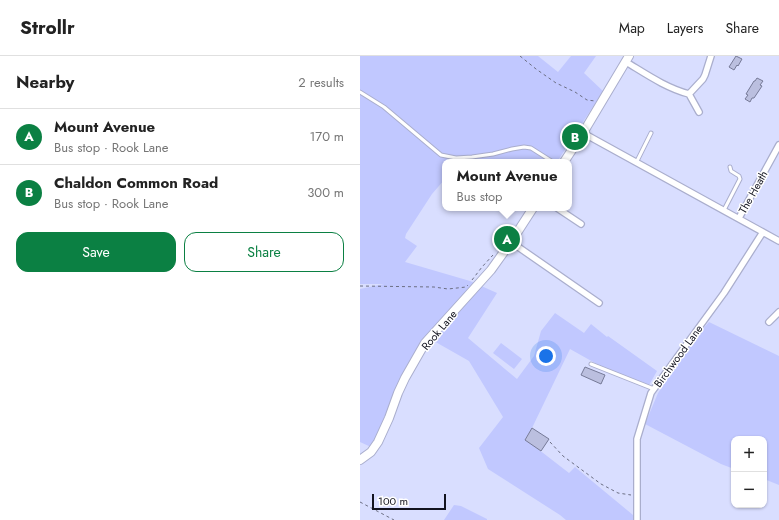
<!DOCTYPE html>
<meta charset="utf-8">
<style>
:root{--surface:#fff;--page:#f6f6f6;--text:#222;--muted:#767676;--line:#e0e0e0;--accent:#0b8043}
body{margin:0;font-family:Jost,sans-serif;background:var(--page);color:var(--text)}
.controls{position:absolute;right:12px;bottom:12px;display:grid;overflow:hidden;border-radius:8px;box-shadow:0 1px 3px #0004}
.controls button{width:36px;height:36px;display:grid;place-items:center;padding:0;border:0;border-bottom:1px solid var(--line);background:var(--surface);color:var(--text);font:20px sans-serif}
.scale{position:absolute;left:12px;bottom:10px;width:74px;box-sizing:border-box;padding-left:4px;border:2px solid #12131f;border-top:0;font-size:11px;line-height:14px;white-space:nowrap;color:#12131f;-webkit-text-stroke:3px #fff;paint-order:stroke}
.you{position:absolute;left:186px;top:300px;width:14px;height:14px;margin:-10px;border:3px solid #fff;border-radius:50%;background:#1a73e8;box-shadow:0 0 0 6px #1a73e833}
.badge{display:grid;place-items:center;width:26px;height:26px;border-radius:50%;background:var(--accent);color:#fff;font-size:13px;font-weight:700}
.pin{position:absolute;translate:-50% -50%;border:2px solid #fff;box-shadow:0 1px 4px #0006}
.popup{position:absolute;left:82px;top:103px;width:130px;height:52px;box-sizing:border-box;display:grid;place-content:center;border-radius:8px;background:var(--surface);filter:drop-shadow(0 1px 3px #0005);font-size:13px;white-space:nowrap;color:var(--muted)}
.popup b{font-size:15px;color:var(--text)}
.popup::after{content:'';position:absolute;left:50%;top:100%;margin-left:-8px;border:8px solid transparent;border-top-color:var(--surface)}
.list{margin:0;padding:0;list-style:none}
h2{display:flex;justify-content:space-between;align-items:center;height:52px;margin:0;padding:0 16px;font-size:17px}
h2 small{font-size:13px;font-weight:400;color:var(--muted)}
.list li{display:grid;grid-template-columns:26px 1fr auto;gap:12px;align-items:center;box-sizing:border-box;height:56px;padding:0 16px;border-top:1px solid var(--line)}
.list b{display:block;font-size:15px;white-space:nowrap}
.list p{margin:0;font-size:13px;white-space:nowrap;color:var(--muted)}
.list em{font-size:13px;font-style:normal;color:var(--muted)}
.actions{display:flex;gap:8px;padding:12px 16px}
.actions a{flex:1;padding:9px 0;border:1px solid var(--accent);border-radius:12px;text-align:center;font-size:14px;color:var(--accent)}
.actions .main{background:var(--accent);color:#fff}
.map{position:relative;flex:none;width:419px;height:464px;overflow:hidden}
header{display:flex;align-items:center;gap:24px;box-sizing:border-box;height:56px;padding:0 20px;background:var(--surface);border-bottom:1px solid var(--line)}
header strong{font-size:19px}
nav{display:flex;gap:22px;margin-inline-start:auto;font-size:14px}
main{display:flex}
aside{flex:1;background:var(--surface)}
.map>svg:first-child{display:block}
</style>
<header>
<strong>Strollr</strong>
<nav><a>Map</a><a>Layers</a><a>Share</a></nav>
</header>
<main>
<aside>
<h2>Nearby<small>2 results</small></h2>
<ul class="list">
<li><span class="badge">A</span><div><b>Mount Avenue</b><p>Bus stop · Rook Lane</p></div><em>170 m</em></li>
<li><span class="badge">B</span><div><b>Chaldon Common Road</b><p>Bus stop · Rook Lane</p></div><em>300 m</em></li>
</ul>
<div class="actions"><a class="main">Save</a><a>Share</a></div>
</aside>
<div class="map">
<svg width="419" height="464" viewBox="0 0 419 464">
<rect width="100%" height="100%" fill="#d9deff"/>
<!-- green -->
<path fill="#c1c8ff" d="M 0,0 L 178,0 L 198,16 L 211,0 L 236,0 L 224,17 L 244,36 L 238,43 L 197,106 L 85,106 L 85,123 L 72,138 L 46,178 L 45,182 L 57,190 L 45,206 L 110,225 L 137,237 L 108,282 L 157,323 L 174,300 L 181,275 L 195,257 L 224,277 L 231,268 L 247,281 L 248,280 L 297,315 L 288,331 L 251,316 L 210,293 L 172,372 L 165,383 L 209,417 L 215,411 L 273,459 L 274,464 L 206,464 L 200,459 L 128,413 L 119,392 L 143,361 L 109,305 L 65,280 L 11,391 L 0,386 L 0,233 L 24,228 L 0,228 Z
M 349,266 L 419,300 L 419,429 L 404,423 L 404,383 L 374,383 L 374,413 L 361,408 L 285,368 L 298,337 L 336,281 Z
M 141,287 L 162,303 L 154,313 L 133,297 Z
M 94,449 L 101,450 L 127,463 L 127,464 L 84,464 Z"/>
<!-- building -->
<path fill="#bbbfdf" stroke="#767a97" d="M 376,0 L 382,3 L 378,10 L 377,9 L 374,14 L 369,11 Z
M 397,22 L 403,25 L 400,29 L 402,30 L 394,42 L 392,42 L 390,46 L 385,43 L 388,39 L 386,38 L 394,25 L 395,25 Z
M 225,311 L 245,319 L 241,328 L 221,319 Z
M 172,372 L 189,383 L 181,395 L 165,384 Z"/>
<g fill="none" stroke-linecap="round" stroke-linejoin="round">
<defs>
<path id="service" d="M 0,36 L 24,51 L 81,99 L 96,102 L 112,101 L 133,98 L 152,93 L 164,91 L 171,92 L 193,106
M 276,107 L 291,77
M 364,154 L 380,123 L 379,120 L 371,115 L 370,111
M 231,308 L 294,333"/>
<path id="minor" d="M 266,6 C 286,18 306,32 329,38 L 343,23 L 345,19 L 351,0
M 329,38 L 339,56
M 223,77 L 419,185
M 197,152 L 221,168
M 379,162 L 419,89
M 151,186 L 239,247
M 409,266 L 419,256
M 277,464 L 277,383 L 291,337 L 364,237 L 403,176"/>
<path id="secondary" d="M 204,106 L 223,77 L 269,0
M 0,404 L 11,396 L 18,386 L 29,362 L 38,337 L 45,322 L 65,287 L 131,214 L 151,186 L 173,152"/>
</defs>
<!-- service casing -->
<use href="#service" stroke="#aaaecd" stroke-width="5"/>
<!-- minor casing -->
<use href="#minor" stroke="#aaaecd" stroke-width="8"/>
<!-- secondary casing -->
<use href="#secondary" stroke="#aaaecd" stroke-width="10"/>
<!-- path -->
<path stroke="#6c6f84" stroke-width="1" stroke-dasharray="3 3" stroke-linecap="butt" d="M 160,0 L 176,13 L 196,27 L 215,36 L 227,44 L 235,45
M 112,224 L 122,211 L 133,199
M 0,230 L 74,231 L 88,233 L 106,231 L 108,229
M 190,386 L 203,400 L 241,428 L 258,437 L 271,439
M 0,446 L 34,464"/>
<!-- service -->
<use href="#service" stroke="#fff" stroke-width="3"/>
<!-- minor -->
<use href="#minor" stroke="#fff" stroke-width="5.5"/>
<!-- secondary -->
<use href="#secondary" stroke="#fff" stroke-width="8"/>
</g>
<g text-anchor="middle" stroke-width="3" stroke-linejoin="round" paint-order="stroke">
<!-- street labels -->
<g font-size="11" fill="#12131f" stroke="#fff">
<text transform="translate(393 136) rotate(-61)" y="4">The Heath</text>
<text transform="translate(79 274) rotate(-50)" y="4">Rook Lane</text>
<text transform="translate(318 300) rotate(-54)" y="4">Birchwood Lane</text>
</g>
</g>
</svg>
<div class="controls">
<button>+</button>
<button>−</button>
</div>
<div class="scale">100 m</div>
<div class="you"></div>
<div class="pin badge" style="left:147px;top:183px">A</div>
<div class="popup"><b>Mount Avenue</b>Bus stop</div>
<div class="pin badge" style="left:215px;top:81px">B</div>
</div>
</main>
